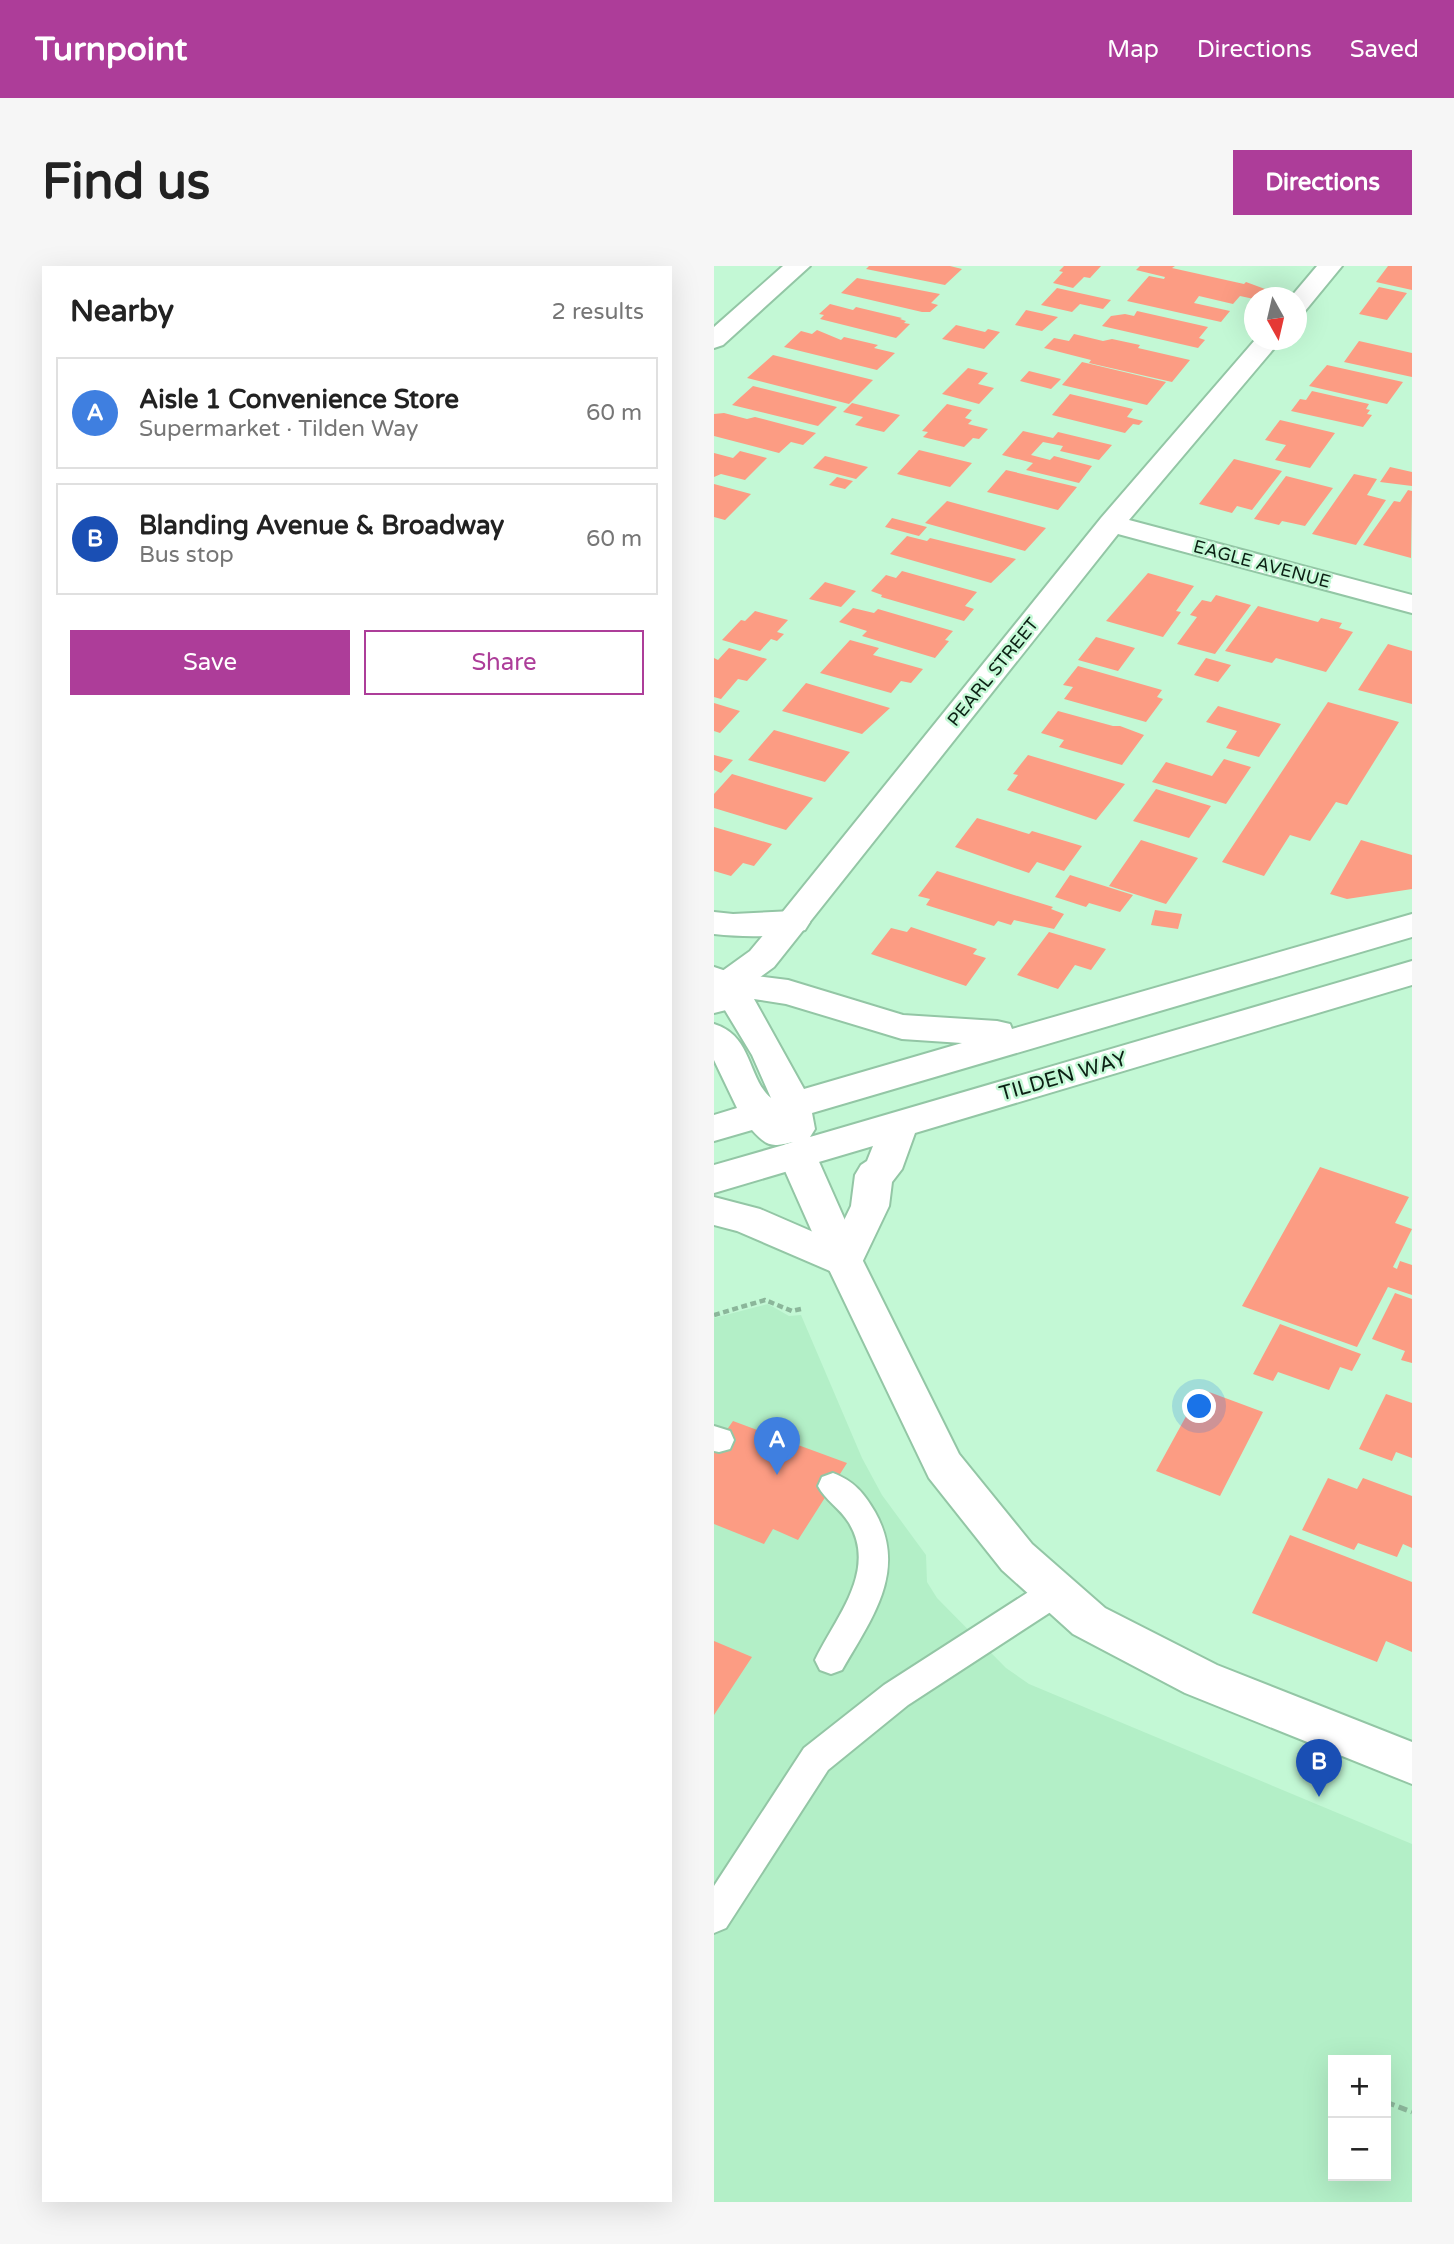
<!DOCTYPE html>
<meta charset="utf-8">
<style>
:root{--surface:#fff;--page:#f6f6f6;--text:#222;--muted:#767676;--line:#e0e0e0;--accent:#ad3d99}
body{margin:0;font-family:"Varela Round",sans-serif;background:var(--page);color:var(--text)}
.controls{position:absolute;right:21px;bottom:21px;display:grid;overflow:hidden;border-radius:0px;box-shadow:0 7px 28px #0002}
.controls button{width:63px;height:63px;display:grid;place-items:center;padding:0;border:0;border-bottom:2px solid var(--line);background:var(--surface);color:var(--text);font:35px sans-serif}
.compass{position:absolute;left:530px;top:21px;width:63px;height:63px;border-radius:50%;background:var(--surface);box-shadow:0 7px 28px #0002;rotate:172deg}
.you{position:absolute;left:486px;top:1141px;width:24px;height:24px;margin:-18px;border:5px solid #fff;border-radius:50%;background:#1a73e8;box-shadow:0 0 0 10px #1a73e833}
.badge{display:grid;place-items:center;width:46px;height:46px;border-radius:50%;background:var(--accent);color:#fff;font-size:23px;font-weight:700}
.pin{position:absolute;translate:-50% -58px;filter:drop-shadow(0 2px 4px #0008)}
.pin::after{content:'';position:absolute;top:37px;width:24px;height:21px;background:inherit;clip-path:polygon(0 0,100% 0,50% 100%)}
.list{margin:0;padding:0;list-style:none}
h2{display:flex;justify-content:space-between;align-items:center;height:91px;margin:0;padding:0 28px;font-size:30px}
h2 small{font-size:23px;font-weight:400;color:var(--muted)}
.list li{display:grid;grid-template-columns:46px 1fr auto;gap:21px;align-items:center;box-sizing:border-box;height:112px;margin:0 14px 14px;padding:0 14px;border:2px solid var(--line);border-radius:0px}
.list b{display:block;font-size:26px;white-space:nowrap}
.list p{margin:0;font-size:23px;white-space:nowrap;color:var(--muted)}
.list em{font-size:23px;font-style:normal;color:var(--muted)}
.actions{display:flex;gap:14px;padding:21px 28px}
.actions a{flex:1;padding:16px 0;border:2px solid var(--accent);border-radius:0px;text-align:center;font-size:24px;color:var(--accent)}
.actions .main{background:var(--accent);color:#fff}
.map{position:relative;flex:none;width:698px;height:1936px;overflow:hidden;border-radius:0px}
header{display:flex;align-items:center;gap:42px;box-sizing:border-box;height:98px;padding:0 35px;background:var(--accent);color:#fff}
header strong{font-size:33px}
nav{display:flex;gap:38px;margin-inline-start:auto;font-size:24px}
.intro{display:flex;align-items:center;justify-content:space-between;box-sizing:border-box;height:168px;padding:0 42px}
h1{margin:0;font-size:49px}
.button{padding:18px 32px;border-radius:0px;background:var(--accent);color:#fff;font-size:24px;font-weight:700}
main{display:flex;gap:42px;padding:0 42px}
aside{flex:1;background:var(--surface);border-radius:0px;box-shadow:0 7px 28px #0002}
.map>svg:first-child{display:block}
</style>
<header>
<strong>Turnpoint</strong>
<nav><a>Map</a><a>Directions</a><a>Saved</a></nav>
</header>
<div class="intro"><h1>Find us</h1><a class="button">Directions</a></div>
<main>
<aside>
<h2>Nearby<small>2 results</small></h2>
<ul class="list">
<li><span class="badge" style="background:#3f7fe0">A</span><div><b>Aisle 1 Convenience Store</b><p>Supermarket · Tilden Way</p></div><em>60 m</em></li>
<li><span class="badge" style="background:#1a4fb4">B</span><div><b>Blanding Avenue &amp; Broadway</b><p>Bus stop</p></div><em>60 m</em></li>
</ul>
<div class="actions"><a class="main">Save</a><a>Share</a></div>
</aside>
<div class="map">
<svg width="698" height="1936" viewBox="0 0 698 1936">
<rect width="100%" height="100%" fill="#c3f8d5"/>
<!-- built -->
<path fill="#b3efc7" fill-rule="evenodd" d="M 54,1038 L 75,1050 L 87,1049 L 148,1192 L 168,1229 L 212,1289 L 213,1316 L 223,1332 L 292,1402 L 315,1418 L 698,1578 L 698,1936 L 0,1936 L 0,1052 ZM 619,1794 L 672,1794 L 672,1910 L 619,1910 Z"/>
<!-- building -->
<path fill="#fc9c83" d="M 155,0 L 236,0 L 248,3 L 231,19 L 152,3 Z
M 350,0 L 387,0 L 376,12 L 370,11 L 359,22 L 339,17 L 349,6 L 345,5 Z
M 426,0 L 461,0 L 458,2 L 530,18 L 532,16 L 551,23 L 540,33 L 526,30 L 519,38 L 485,30 L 480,37 L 516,45 L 507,56 L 413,35 L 435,10 L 450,13 L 451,11 L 422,4 Z
M 674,0 L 698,0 L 698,24 L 662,16 Z
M 143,12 L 226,28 L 217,37 L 224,39 L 216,46 L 208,46 L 127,27 Z
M 665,21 L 693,27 L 673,54 L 645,48 Z
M 343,22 L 397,34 L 389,43 L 366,38 L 358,46 L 327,39 Z
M 116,38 L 139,44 L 142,41 L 188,52 L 186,53 L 192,55 L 190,57 L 196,58 L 182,72 L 106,53 L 110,49 L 105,48 Z
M 312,44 L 344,51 L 328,65 L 301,59 Z
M 423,45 L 494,61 L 485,72 L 491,74 L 484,82 L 388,60 L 397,50 L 411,48 L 420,50 Z
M 242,59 L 271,66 L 274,63 L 286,66 L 270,83 L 228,73 Z
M 103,64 L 127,74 L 130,71 L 164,79 L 160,82 L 181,87 L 163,104 L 70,81 L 87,65 L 98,68 Z
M 360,68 L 389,75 L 398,73 L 426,79 L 424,82 L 476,94 L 458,116 L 375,97 L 377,94 L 330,82 L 340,72 L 355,75 Z
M 645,75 L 698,87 L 698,111 L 630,96 Z
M 59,89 L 159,114 L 135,138 L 33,112 Z
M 368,96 L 452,116 L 433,139 L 348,119 Z
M 613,99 L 689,116 L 673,138 L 595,120 Z
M 254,102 L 274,107 L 264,118 L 280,122 L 265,138 L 228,128 Z
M 315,105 L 347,113 L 337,123 L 306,115 Z
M 39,120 L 123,141 L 104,160 L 18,139 Z
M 598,125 L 655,138 L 652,143 L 656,144 L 653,148 L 658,149 L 649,161 L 577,145 L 586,133 L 592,134 Z
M 356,128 L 419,143 L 413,151 L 429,155 L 425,159 L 419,158 L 411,167 L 338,149 Z
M 138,137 L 186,149 L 170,166 L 141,159 L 149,151 L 129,146 Z
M 233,138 L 258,144 L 251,152 L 258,154 L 254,158 L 274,163 L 265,173 L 259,172 L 250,181 L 209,171 L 214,166 L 208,165 Z
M 10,147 L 33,153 L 41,151 L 102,167 L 89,179 L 77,176 L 65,187 L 0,170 L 0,148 Z
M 566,154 L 621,167 L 596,202 L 561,194 L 572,179 L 551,174 Z
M 309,165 L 339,172 L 344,166 L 398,179 L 385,194 L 346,185 L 349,180 L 329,176 L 317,189 L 336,194 L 340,190 L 378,200 L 365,217 L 312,204 L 319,197 L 288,189 Z
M 205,184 L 258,197 L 236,221 L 183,208 Z
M 26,185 L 53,192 L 31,214 L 7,208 L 0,211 L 0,187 L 19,192 Z
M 111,190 L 154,201 L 142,213 L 99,202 Z
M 520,193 L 568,205 L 538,244 L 523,240 L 518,247 L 485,238 Z
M 676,201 L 698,206 L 698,220 L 666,216 Z
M 292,204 L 363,221 L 344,244 L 273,226 Z
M 640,208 L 663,213 L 653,229 L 672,234 L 642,279 L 598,268 Z
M 572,210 L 619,222 L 591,260 L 568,255 L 565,259 L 540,253 Z
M 123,211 L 139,215 L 131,223 L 115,219 Z
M 0,218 L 37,228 L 11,254 L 0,251 Z
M 694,224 L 698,225 L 697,292 L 649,279 L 680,235 L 686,236 Z
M 233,235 L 332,262 L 311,285 L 211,257 Z
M 178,252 L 213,261 L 205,270 L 171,261 Z
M 193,270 L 213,275 L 216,272 L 302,293 L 277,317 L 176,288 Z
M 188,305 L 263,326 L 251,340 L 260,343 L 250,355 L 167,331 L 168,329 L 157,325 L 172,309 L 182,312 Z
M 434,307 L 480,320 L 462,345 L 467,346 L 449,371 L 392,355 Z
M 111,316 L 142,325 L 127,341 L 95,333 Z
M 502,329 L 537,339 L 501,388 L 463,378 L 483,351 L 476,349 L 488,334 L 497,336 Z
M 544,340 L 604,356 L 607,352 L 628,357 L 625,362 L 639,366 L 612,406 L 562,392 L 558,397 L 511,385 Z
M 139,342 L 160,347 L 164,343 L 239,365 L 231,374 L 235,375 L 221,392 L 148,370 L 153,365 L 125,356 Z
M 41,345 L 74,354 L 63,366 L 70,368 L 63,375 L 57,373 L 46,385 L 8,374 L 27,354 L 31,355 Z
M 382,371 L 421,382 L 404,405 L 364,394 Z
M 136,374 L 165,382 L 159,389 L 209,403 L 197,417 L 187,415 L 177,427 L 106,407 Z
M 674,378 L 698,385 L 698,438 L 644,424 Z
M 15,382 L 53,393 L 33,415 L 24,413 L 7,433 L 0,431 L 0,392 L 4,394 Z
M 492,392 L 517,399 L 504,416 L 480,409 Z
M 364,400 L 448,424 L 443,431 L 449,433 L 432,456 L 350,433 L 359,421 L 349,419 Z
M 92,417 L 176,442 L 148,468 L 68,445 Z
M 614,436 L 685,456 L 633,539 L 622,536 L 596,575 L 576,569 L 550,610 L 508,596 Z
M 0,437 L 26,445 L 6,467 L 0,465 Z
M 504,440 L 567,458 L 545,491 L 512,482 L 523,465 L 492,456 Z
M 344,445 L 399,460 L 406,460 L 430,469 L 408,499 L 345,481 L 350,474 L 327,467 Z
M 60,464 L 136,486 L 111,516 L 34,494 Z
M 0,489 L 19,494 L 7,507 L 0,504 Z
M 314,489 L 411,518 L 382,554 L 293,524 L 304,509 L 299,508 Z
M 510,493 L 537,501 L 512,538 L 438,516 L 452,496 L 498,510 Z
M 18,508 L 99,532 L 72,564 L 0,542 L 0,528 Z
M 442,523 L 497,540 L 475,572 L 419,555 Z
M 263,552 L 315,568 L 318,565 L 368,580 L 350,605 L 323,596 L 315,607 L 241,581 Z
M 0,561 L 58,578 L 40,600 L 29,597 L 17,610 L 0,605 Z
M 427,574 L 484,592 L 452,638 L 395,620 Z
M 647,574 L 698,589 L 698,623 L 633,633 L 616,628 Z
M 223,605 L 339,641 L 337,643 L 350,648 L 340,663 L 300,654 L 297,659 L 284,655 L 280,660 L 212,639 L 216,633 L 204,630 Z
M 356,609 L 419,629 L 406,646 L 375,637 L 372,641 L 341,631 Z
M 441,644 L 468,648 L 464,663 L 437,659 Z
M 197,661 L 263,683 L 259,688 L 272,692 L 252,720 L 157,688 L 177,662 L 193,666 Z
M 335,666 L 392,683 L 377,704 L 361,699 L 344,723 L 303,709 Z
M 606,901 L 695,931 L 681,957 L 698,963 L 679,1001 L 683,1003 L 686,995 L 698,999 L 698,1029 L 674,1021 L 643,1081 L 528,1040 Z
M 681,1027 L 698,1033 L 698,1097 L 687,1094 L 691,1085 L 658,1073 Z
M 566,1058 L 647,1088 L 638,1105 L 626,1101 L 615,1124 L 564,1106 L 559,1115 L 539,1108 Z
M 487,1123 L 549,1146 L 506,1230 L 442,1205 Z
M 672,1128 L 698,1137 L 698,1192 L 682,1186 L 678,1195 L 645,1183 Z
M 19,1155 L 133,1197 L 84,1274 L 59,1263 L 50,1278 L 0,1258 L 0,1182 Z
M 614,1212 L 643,1223 L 649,1212 L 698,1230 L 698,1282 L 689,1278 L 683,1291 L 644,1277 L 640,1284 L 588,1264 Z
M 576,1269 L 698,1316 L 698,1386 L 672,1375 L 663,1396 L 538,1347 Z
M 0,1375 L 38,1391 L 0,1449 Z"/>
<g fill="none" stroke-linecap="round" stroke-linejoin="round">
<defs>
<path id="service" d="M 0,1160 L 16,1165 L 20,1174 L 16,1183 L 5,1186 L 0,1185 Z
M 119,1207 C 140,1215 150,1227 161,1246 C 194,1305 158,1352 128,1404 L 117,1408 L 106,1404 L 101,1394 C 121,1352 164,1305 135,1257 C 126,1242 111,1234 104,1220 L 108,1211 Z
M 341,1312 L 352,1316 L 357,1326 L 352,1336 L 194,1439 L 114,1504 L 12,1662 L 0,1667 L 0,1620 L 90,1482 L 170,1419 L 330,1316 Z"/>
<path id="minor" d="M 69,0 L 96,0 L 9,79 L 0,82 L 0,61 Z
M 603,0 L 628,0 L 591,45 L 582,47 L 582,32 L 576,32 Z
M 541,74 L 567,74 L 415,254 L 698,329 L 698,347 L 404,268 L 60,701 L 26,726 L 12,744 L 0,747 L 0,711 L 36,685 L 67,648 L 387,252 Z"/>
<path id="tertiary" d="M 83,875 L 96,879 L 102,889 L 149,995 L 245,1188 L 318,1278 L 391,1342 L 503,1399 L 698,1476 L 698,1518 L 471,1427 L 359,1368 L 288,1304 L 215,1212 L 111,995 L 64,889 L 70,879 Z"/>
<path id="secondary" d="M 79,645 L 91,648 L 96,656 L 91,664 C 63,672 29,671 0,668 L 0,646 L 19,648 Z
M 698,648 L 698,671 L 98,847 L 101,863 L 96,871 L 698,695 L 698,719 L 201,867 L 188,903 L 178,916 L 175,940 L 144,1005 L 130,1010 L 116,1005 L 23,965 L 0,959 L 0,931 L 46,943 L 120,975 L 137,940 L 141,909 L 147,899 L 153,895 L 159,880 L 0,927 L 0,899 L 80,876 C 59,880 55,883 38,864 L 0,875 L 0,849 L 23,842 L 0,794 L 0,758 C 39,770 33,812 57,832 L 38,789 L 0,726 L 0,701 L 18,707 L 74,714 L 189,749 L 283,755 L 296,758 L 298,763 ZM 40,733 L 72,738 L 188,773 L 248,777 L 90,823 Z"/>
</defs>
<!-- service casing -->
<use href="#service" stroke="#93c6a5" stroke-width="4"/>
<!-- minor casing -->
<use href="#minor" stroke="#93c6a5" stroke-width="4"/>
<!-- tertiary casing -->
<use href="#tertiary" stroke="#93c6a5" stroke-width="4"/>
<!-- secondary casing -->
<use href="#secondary" stroke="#93c6a5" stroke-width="4"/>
<!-- path-far1 -->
<path stroke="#8bb69a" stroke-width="4.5" stroke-dasharray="6 3.5" stroke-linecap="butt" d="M 0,1049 L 51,1034 L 78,1045 L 87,1043"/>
<!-- path -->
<path stroke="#8bb69a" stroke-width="5" stroke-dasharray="9 4.5" stroke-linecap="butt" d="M 672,1836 L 698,1846"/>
<!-- service -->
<use href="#service" fill="#fff" fill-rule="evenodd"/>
<!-- minor -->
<use href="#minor" fill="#fff" fill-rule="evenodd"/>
<!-- tertiary -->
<use href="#tertiary" fill="#fff" fill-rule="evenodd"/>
<!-- secondary -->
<use href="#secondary" fill="#fff" fill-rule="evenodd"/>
</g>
<g text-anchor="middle" stroke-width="5" stroke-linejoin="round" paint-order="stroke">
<!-- far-street labels -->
<g font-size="18" fill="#0c2014" stroke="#c3f8d5">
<text transform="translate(548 298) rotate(15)" y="6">EAGLE AVENUE</text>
<text transform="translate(279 406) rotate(-51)" y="6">PEARL STREET</text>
</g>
<!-- street labels -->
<g font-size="21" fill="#0c2014" stroke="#c3f8d5">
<text transform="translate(349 810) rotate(-16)" y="7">TILDEN WAY</text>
</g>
</g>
</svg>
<div class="controls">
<button>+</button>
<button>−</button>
</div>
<svg class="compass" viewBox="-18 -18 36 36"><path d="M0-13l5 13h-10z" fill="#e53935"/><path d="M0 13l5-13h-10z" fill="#767676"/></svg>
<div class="you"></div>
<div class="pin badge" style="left:63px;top:1209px;background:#3f7fe0">A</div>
<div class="pin badge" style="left:605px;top:1531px;background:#1a4fb4">B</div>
</div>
</main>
